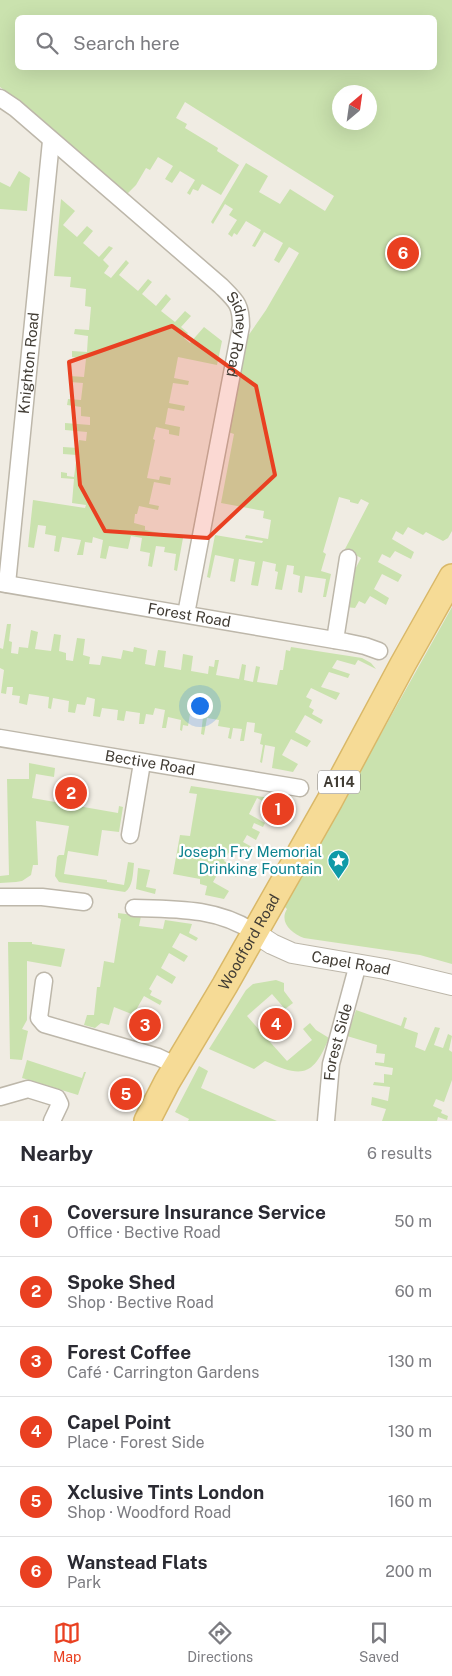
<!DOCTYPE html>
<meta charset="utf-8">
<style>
:root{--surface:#fff;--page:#f2f2f3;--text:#2b2b33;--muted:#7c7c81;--line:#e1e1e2;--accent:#e94021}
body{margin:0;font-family:"Public Sans",sans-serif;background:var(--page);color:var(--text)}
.compass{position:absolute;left:332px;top:85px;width:45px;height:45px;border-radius:50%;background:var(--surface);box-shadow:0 5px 20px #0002;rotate:29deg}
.you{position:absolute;left:199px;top:705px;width:18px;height:18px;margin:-12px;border:4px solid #fff;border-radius:50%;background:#1a73e8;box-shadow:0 0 0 8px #1a73e833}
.badge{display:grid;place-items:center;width:32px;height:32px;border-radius:50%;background:var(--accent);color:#fff;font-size:16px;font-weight:700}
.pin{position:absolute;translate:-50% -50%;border:2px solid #fff;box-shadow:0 1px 5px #0006}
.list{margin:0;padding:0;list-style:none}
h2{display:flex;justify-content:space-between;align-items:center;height:65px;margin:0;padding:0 20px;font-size:21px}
h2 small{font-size:16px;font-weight:400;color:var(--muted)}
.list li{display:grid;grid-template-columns:32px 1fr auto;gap:15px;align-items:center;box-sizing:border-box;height:70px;padding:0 20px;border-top:1px solid var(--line)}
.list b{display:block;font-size:19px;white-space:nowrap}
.list p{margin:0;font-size:16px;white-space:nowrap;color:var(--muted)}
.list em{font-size:16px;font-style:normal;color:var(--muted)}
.icon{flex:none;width:28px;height:28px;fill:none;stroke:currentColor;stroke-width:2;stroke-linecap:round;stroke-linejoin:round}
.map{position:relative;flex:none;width:452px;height:1121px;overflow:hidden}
.search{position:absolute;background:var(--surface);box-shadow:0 5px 20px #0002;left:15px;right:15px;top:15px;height:55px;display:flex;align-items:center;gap:12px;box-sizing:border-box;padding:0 18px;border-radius:8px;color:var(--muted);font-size:19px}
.sheet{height:485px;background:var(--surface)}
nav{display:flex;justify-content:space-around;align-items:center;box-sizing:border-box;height:70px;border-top:1px solid var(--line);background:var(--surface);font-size:14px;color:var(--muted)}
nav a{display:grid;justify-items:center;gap:2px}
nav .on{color:var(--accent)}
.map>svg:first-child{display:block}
</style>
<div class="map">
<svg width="452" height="1121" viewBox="0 0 452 1121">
<rect width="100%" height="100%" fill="#f0ece3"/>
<!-- green -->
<path fill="#cae2ae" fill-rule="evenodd" d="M 0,0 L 452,0 L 452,531 L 448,538 L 443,541 L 426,532 L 423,535 L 408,527 L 403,535 L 396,531 L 392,539 L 414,552 L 411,559 L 395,551 L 390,558 L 382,554 L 378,562 L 402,575 L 398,582 L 382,574 L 374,589 L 389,598 L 386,605 L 370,596 L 365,604 L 359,601 L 355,608 L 346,607 L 349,581 L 361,558 L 345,549 L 369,503 L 361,499 L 358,504 L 350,502 L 350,500 L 339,497 L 323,552 L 326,554 L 321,571 L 331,574 L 326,597 L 323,597 L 326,579 L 305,576 L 302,593 L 298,592 L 300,576 L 293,574 L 294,566 L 287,565 L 282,590 L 275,589 L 278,572 L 275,571 L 276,564 L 263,561 L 258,586 L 251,585 L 255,562 L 239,559 L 235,582 L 230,581 L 234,559 L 215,555 L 210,578 L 207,577 L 215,535 L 262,543 L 263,541 L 245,538 L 246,535 L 268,539 L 271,520 L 263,518 L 264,511 L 221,503 L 234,434 L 228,432 L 248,336 L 266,310 L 299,253 L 289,247 L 279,263 L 274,260 L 283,243 L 264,232 L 255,247 L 252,246 L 261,230 L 246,221 L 237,235 L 234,233 L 232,237 L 228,234 L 237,220 L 229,215 L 233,209 L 225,204 L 213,224 L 211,222 L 246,163 L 268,176 L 259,192 L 280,204 L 290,189 L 325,211 L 334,196 L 185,102 L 176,118 L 187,124 L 185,128 L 218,148 L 217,151 L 239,165 L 221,195 L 202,184 L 198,191 L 193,189 L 190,195 L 187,193 L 195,180 L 180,171 L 172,183 L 165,179 L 173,166 L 158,157 L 150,170 L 146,168 L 136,185 L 127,194 L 30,110 L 0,87 ZM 18,18 L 434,18 L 434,68 L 18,68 ZM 340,92 L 370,92 L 370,122 L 340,122 Z
M 19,171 L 30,178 L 27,211 L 0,209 L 0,182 L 10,187 Z
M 61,199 L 75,211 L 63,225 L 77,237 L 87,226 L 93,231 L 83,243 L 99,257 L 109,246 L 113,248 L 103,260 L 109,266 L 104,273 L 111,278 L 126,260 L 129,263 L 119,275 L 138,291 L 148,279 L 152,282 L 142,294 L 156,306 L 166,294 L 171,299 L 161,311 L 175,322 L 185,311 L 191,316 L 181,327 L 188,333 L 184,338 L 190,343 L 204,327 L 222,341 L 217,365 L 178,357 L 174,378 L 189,381 L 188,385 L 173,383 L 169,403 L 185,406 L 184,411 L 168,408 L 165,424 L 180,427 L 179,436 L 169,434 L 169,430 L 156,427 L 153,439 L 155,440 L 147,478 L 159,480 L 160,476 L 171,478 L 170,485 L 154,482 L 149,504 L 159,506 L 158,510 L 139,506 L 137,514 L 135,514 L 134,523 L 145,526 L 145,530 L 183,538 L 177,571 L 174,570 L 176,554 L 164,552 L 165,547 L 156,546 L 152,567 L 148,566 L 150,553 L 140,551 L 142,538 L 131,536 L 128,549 L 109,546 L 106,559 L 100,558 L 103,540 L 93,537 L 92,543 L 85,542 L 83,555 L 77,555 L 81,540 L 62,537 L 59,552 L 54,551 L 56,536 L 45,534 L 46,526 L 38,525 L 34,548 L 28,547 L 33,500 L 85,508 L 86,505 L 72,503 L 74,479 L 61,478 L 61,472 L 67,473 L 67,476 L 74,477 L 77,455 L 63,454 L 63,447 L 78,448 L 79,440 L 86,441 L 87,432 L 65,430 L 65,423 L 90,425 L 90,417 L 81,416 L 81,407 L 67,405 L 68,399 L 81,400 L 83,383 L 70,382 L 70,376 L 84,377 L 86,359 L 72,357 L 72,351 L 87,352 L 88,336 L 74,334 L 75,329 L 89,330 L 91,307 L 85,306 L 86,289 L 70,287 L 71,277 L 54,276 Z
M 452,607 L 452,964 L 420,955 L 304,938 C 291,933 279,922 287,909 L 284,906 L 284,903 L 349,791 Z
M 7,624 L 11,624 L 9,641 L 12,642 L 11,653 L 18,654 L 19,647 L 28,648 L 31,630 L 38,632 L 35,649 L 51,651 L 54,634 L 61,635 L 59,651 L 66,653 L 66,660 L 73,661 L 77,638 L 85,639 L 83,655 L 90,657 L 89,664 L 100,665 L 102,656 L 121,659 L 123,650 L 133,652 L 134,647 L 147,650 L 145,664 L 155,666 L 158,650 L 166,651 L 164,667 L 181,670 L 183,654 L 193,656 L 191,671 L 208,674 L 209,666 L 214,667 L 215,660 L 219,660 L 216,675 L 239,679 L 242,664 L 246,665 L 244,680 L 253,682 L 256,666 L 260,667 L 257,682 L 277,685 L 280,670 L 283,670 L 286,650 L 290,651 L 291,647 L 362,658 L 371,663 L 376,669 L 358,660 L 355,665 L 337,660 L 332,668 L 350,674 L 348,678 L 329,672 L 321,687 L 340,693 L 336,700 L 311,688 L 306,697 L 312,700 L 309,707 L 314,710 L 312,714 L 323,720 L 321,724 L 305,715 L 295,732 L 311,741 L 307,747 L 291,739 L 282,755 L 298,764 L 293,772 L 272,768 L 275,747 L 265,745 L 262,763 L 260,762 L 263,745 L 260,744 L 262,734 L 254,732 L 255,723 L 247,722 L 244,741 L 240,741 L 242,729 L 233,728 L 231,739 L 228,738 L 230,728 L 218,726 L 219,720 L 207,718 L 204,735 L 201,734 L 203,717 L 197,715 L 197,709 L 191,708 L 188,726 L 183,725 L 182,731 L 180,730 L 181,720 L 168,717 L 166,728 L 162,728 L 165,710 L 155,708 L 153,715 L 146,714 L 144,724 L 139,724 L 140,713 L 126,711 L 124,721 L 117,720 L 118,710 L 102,708 L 100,717 L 93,716 L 95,699 L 87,697 L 85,705 L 77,704 L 75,713 L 68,712 L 69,701 L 53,698 L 51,709 L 48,708 L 49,697 L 29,694 L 27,705 L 19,703 L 20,696 L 12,695 L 13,687 L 7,687 L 6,694 L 1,693 L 4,670 L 0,668 L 0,648 L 3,649 Z
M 29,763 L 55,768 L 54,777 L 36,774 L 32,798 L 118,813 L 119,806 L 123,807 L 119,832 L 102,830 L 98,856 L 68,851 L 64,874 L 107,880 L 107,882 L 124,885 L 128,862 L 134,863 C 133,873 133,887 125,892 L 59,882 L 55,876 L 57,857 L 59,855 L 64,855 L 69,826 L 36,821 L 38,865 L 33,865 L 31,875 L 22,881 L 16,882 L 0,883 L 0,876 L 9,875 L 7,779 L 29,779 Z
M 191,786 L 270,798 L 277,802 L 274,807 L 257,798 L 249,814 L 265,823 L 263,827 L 254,823 L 252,828 L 260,832 L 256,840 L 247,835 L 243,842 L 252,847 L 249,854 L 233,845 L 224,861 L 240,870 L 236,877 L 221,868 L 213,882 L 229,891 L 224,899 L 205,895 L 207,886 L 200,884 L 200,879 L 173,874 L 180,835 L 190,836 L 197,794 L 189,793 Z
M 138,868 L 150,870 L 146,887 L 156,889 L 155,894 L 136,889 Z
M 118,913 L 141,916 L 139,926 L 163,929 L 165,920 L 192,924 L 189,933 L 198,938 L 196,941 L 180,933 L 172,947 L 188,956 L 184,962 L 169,953 L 161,968 L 176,977 L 172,984 L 157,975 L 149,989 L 152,991 L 150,995 L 162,1001 L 160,1005 L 144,996 L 136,1010 L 141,1013 L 139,1017 L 114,1007 L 109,1025 L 101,1023 L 95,1028 L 84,1025 L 87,1015 L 94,1015 L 97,987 L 100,987 L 104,961 L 114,963 L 121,919 L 118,918 Z
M 8,942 L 32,942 L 32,944 L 65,949 L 61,967 L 27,961 L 27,1020 L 22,1029 L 28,1031 L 22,1060 L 10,1059 Z
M 276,980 L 284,983 L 284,991 L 293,1003 L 285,1009 L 272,994 L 247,1016 L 287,1061 L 312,1040 L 303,1029 L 310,1023 L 316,1030 L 329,1038 C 313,1077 302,1078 265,1061 L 254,1069 L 209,1049 L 246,990 L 253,984 Z
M 356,1010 L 401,1026 L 404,1017 L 407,1018 L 404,1028 L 418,1033 L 415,1047 L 425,1051 L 435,1027 L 440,1028 L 434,1045 L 443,1048 L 448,1034 L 452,1036 L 449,1050 L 452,1052 L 452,1080 L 444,1102 L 436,1099 L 433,1106 L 442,1110 L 441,1113 L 448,1116 L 447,1120 L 438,1117 L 437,1121 L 382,1121 L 386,1109 L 371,1105 L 372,1097 L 388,1101 L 390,1087 L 373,1085 L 374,1082 L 384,1083 L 384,1074 L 392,1075 L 393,1068 L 375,1065 L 375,1062 L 384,1063 L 385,1054 L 376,1053 L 377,1045 L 347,1036 Z
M 27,1060 L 82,1078 L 84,1072 L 86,1072 L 78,1095 L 22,1078 Z
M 199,1066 L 208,1071 L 201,1088 L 277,1121 L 188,1121 L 189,1119 L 175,1112 Z"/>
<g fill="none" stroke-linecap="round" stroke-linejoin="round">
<defs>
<g id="minor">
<path id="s1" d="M 0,98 L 15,108 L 221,286 C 236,301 241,304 241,326 L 186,614"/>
<path id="s2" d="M 0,583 L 346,642 L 365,646 L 379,651"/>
<path id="s3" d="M 7,584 L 51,141"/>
<path d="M 335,640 L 348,558"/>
<path id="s4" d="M 0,738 L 300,788"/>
<path d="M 130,835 L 142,763"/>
<path d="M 0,897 L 42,897 L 84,902"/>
<path d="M 134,908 C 176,909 219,908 255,933"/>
<path d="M 44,981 L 39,1018 L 44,1024 L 158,1057 L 177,1066"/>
<path d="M 0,1097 L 28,1089 L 57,1098 L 60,1104 L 52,1121"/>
<path id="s5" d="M 326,1121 L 331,1064 L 358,964"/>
</g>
<g id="tertiary">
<path id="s6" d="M 255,933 L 272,944 L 292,953 L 385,969 L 452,985"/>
</g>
<g id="primary">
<path id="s7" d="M 147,1121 L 167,1082 L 225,985 L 330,800 L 403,664 L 452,577"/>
</g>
</defs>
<!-- minor casing -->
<use href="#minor" stroke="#bdb7aa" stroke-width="19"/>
<!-- tertiary casing -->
<use href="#tertiary" stroke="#bdb7aa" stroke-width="22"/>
<!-- primary casing -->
<use href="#primary" stroke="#d9b868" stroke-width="28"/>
<!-- minor -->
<use href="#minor" stroke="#fff" stroke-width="16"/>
<!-- tertiary -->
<use href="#tertiary" stroke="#fff" stroke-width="20"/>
<!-- primary -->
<use href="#primary" stroke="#f6db96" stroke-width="25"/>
</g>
<!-- marked area -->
<path fill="#e94021" fill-opacity="0.2" stroke="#e94021" stroke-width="4" stroke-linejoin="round" d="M 172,326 L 256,386 L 275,475 L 208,538 L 105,531 L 80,485 L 69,362 Z"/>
<!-- icons -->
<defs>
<symbol id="sight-pin" viewBox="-11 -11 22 30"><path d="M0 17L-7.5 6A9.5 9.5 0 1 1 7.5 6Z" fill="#0f9aa8" stroke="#fff"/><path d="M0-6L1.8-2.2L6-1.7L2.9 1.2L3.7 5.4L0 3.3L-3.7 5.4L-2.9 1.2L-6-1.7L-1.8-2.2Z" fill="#fff"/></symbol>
</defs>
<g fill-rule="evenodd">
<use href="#sight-pin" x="326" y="848" width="25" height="34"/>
</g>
<g text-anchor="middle" stroke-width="4.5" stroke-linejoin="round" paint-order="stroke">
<!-- shield labels -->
<rect fill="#fff" stroke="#7a7671" stroke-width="1" x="318" y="770.5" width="42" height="23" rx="4"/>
<g font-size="14" font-weight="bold" fill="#413c34">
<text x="339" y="787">A114</text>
</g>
<!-- street labels -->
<g font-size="15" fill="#413c34" stroke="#fff">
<text dy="5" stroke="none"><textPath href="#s1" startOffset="345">Sidney Road</textPath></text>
<text dy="5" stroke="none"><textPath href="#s3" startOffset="222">Knighton Road</textPath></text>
<text dy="5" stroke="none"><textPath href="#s2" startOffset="192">Forest Road</textPath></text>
<text dy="5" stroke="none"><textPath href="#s4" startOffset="152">Bective Road</textPath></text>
<text dy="5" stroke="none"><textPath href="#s7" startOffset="206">Woodford Road</textPath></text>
<text dy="5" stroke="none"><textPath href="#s6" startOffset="102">Capel Road</textPath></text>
<text dy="5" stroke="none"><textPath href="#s5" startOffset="80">Forest Side</textPath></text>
</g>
<!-- culture labels -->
<g font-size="15" fill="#0d838f" stroke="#fff" text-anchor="end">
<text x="322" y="857">Joseph Fry Memorial<tspan x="322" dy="17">Drinking Fountain</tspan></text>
</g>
</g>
</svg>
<svg class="compass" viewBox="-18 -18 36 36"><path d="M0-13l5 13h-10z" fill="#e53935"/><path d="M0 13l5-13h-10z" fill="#7c7c81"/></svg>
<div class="you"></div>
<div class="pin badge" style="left:278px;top:809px">1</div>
<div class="pin badge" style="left:71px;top:793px">2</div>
<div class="pin badge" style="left:145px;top:1025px">3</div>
<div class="pin badge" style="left:276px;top:1024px">4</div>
<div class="pin badge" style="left:126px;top:1094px">5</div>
<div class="pin badge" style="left:403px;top:253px">6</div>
<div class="search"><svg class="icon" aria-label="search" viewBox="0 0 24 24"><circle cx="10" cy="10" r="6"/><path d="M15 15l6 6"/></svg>Search here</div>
</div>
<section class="sheet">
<h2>Nearby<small>6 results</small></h2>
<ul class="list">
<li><span class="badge">1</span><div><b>Coversure Insurance Service</b><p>Office · Bective Road</p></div><em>50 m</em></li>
<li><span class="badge">2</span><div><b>Spoke Shed</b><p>Shop · Bective Road</p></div><em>60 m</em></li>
<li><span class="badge">3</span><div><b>Forest Coffee</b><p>Café · Carrington Gardens</p></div><em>130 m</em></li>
<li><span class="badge">4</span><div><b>Capel Point</b><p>Place · Forest Side</p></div><em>130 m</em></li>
<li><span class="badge">5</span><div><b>Xclusive Tints London</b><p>Shop · Woodford Road</p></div><em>160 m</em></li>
<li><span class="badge">6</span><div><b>Wanstead Flats</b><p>Park</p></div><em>200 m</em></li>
</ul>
</section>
<nav>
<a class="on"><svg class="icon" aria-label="map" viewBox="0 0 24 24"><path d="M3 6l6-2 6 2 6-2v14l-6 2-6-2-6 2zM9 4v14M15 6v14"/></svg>Map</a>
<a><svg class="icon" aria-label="directions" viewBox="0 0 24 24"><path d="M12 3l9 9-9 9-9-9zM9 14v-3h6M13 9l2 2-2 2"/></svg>Directions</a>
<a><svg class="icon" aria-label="saved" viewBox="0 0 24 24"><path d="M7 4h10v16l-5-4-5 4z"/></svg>Saved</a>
</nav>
